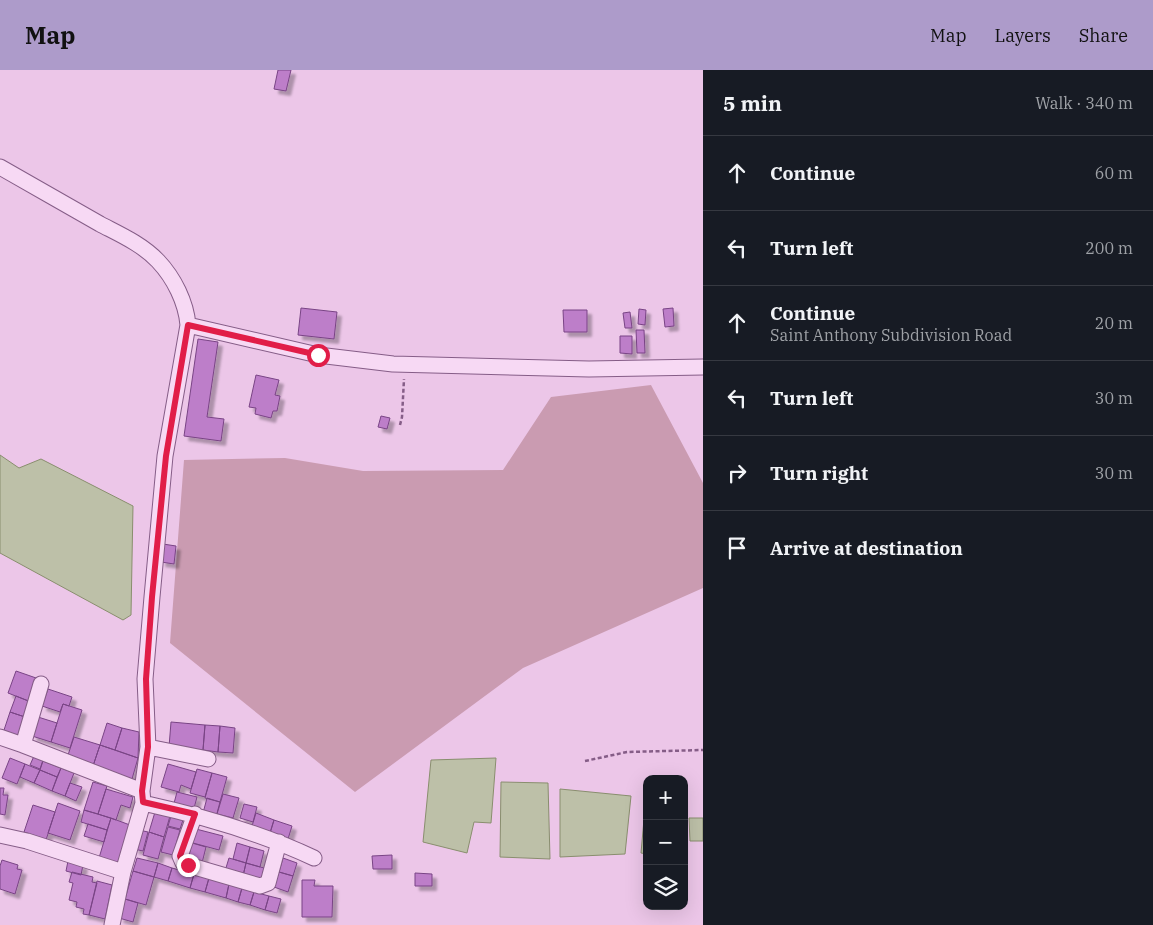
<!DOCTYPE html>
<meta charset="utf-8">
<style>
:root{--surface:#171b24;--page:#20242c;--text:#f1f3f6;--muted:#9ea1a6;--line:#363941;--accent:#ad9bca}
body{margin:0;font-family:"IBM Plex Serif",serif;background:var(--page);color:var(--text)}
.controls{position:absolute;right:15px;bottom:15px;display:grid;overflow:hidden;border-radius:10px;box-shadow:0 5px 20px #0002}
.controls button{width:45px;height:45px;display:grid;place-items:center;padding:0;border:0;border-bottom:1px solid var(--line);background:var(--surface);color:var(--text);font:25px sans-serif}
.stop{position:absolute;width:15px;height:15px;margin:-11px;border:4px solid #e11d48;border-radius:50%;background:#fff}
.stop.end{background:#e11d48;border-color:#fff;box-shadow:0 1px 5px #0008}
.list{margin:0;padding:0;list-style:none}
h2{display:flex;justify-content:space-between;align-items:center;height:65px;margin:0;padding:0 20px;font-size:21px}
h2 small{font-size:16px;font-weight:400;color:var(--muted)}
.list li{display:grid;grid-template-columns:32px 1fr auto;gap:15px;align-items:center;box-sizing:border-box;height:75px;padding:0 20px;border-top:1px solid var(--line)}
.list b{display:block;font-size:19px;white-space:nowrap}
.list p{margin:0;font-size:16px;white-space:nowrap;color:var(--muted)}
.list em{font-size:16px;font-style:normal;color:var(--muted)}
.icon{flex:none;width:28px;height:28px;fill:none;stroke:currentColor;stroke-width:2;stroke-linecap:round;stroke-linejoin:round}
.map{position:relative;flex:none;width:703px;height:855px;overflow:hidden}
header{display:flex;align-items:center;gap:30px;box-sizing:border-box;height:70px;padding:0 25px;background:var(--accent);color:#111}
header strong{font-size:24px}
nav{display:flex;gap:28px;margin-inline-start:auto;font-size:18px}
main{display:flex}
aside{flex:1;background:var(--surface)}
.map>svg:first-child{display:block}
</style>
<header>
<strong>Map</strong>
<nav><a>Map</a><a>Layers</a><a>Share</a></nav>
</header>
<main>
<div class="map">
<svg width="703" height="855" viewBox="0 0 703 855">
<defs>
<filter id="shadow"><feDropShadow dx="4.5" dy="4.5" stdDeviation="1" flood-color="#0004"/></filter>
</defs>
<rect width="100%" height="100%" fill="#ecc6e8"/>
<!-- green -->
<path fill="#ca9bb1" d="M 651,315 L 703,413 L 703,518 L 523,598 L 355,722 L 170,573 L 184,390 L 285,388 L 363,401 L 503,400 L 551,327 Z"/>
<!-- water -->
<path fill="#bdc0a8" stroke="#898e6e" d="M 0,385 L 19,398 L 41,389 L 133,436 L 131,545 L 123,550 L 0,483 Z
M 496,688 L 491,753 L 474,752 L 467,783 L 423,772 L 431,690 Z
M 501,712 L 548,713 L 550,789 L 500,787 Z
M 560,719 L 631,726 L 625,784 L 560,787 Z
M 645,738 L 647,738 L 647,784 L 641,783 Z
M 689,748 L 703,748 L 703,771 L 690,771 Z"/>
<!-- building -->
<path fill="#bd7ec9" stroke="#794485" filter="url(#shadow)" d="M 278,0 L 291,0 L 286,21 L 274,19 Z
M 301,238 L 337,242 L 334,269 L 298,265 Z
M 673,238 L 674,256 L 665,257 L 663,239 Z
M 639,239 L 646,240 L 645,255 L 638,254 Z
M 563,240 L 587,240 L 587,262 L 564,262 Z
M 630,242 L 632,258 L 625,258 L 623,243 Z
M 636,260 L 644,260 L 645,283 L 637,283 Z
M 620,266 L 632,266 L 632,284 L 620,283 Z
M 198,269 L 218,272 L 207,347 L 224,349 L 221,371 L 184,366 Z
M 256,305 L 279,310 L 275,325 L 280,326 L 277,341 L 273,341 L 271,348 L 255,344 L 256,338 L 249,337 Z
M 381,346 L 390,348 L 387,359 L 378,357 Z
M 163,474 L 176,476 L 174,494 L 161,492 Z
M 16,601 L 39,609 L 31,632 L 8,623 Z
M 48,619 L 72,627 L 69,636 L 63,634 L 60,642 L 42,636 Z
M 16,626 L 31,632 L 25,647 L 10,642 Z
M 63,634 L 82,640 L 70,678 L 51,672 Z
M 10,642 L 25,647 L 18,669 L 3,663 Z
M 38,647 L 57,653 L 51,672 L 32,666 Z
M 171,652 L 205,655 L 203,680 L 169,677 Z
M 107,653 L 122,658 L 115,680 L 100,675 Z
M 205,655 L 220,656 L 218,682 L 203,680 Z
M 220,656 L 235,658 L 233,683 L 218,682 Z
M 122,658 L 139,662 L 138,688 L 115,680 Z
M 74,667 L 100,675 L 93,696 L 67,688 Z
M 100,675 L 138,688 L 132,709 L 93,696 Z
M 34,686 L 43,690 L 40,699 L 30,695 Z
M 10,688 L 25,694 L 17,714 L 2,708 Z
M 43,691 L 61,698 L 57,707 L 40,700 Z
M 25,694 L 40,700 L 34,713 L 20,707 Z
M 168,694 L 196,702 L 191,719 L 181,715 L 179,722 L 161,717 Z
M 61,698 L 74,703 L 65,726 L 52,721 Z
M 197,699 L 212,703 L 205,727 L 190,723 Z
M 40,700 L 57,707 L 52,721 L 34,713 Z
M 212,703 L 227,707 L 220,732 L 205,728 Z
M 93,712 L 107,716 L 98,744 L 84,740 Z
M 70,713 L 82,717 L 76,731 L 65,726 Z
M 0,718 L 4,718 L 3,725 L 8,725 L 5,745 L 0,744 Z
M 106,719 L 133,727 L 130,738 L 121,735 L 116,750 L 98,744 Z
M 177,722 L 197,727 L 193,742 L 173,737 Z
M 223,724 L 239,728 L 233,748 L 217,744 Z
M 207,728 L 220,732 L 216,747 L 203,743 Z
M 58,733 L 80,741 L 70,770 L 48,763 Z
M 244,734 L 257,737 L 253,752 L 240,748 Z
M 33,735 L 55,742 L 46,770 L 24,762 Z
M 84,740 L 111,748 L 107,760 L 81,752 Z
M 155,742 L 170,746 L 164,767 L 149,762 Z
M 256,743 L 274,750 L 270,763 L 252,756 Z
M 171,746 L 183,750 L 180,759 L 168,756 Z
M 111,748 L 130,755 L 118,794 L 99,788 Z
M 274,750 L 292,756 L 288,769 L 270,763 Z
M 88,754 L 107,760 L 104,772 L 84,766 Z
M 168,757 L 180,760 L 173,785 L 161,782 Z
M 196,759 L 223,766 L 219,780 L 193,773 Z
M 139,760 L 148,762 L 143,781 L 134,779 Z
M 149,762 L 164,767 L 158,789 L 143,785 Z
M 192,773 L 206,777 L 202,793 L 188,789 Z
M 237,773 L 250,777 L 246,793 L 233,789 Z
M 250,777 L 264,781 L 260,797 L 246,793 Z
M 392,785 L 392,799 L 373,799 L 372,786 Z
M 137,788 L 158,793 L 154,807 L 133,801 Z
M 229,788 L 246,793 L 243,806 L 225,801 Z
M 283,788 L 297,793 L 293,806 L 279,802 Z
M 2,790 L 18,795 L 17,799 L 22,800 L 15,824 L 0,819 L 0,796 Z
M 68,791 L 83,795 L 81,805 L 66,801 Z
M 158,793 L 172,798 L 168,811 L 154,807 Z
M 246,793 L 264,798 L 261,811 L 243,806 Z
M 172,798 L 194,804 L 190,818 L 168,811 Z
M 133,801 L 154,807 L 146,835 L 125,829 Z
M 72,802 L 93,807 L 92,812 L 97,813 L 89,845 L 83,844 L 84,839 L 76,837 L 77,832 L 69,830 L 73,813 L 69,812 Z
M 279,802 L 293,806 L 288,822 L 274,817 Z
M 415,803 L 432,804 L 432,816 L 415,816 Z
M 194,804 L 209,808 L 205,822 L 190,818 Z
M 209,808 L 229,814 L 226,828 L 205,822 Z
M 302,810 L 315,810 L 314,816 L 333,816 L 332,847 L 302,847 Z
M 97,811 L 112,815 L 105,849 L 89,845 Z
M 229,814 L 242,818 L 238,832 L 226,828 Z
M 242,818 L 254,822 L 250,835 L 238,832 Z
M 254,822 L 269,826 L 265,840 L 250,835 Z
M 269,826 L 281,829 L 277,843 L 265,840 Z
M 125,829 L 138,833 L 133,852 L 119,848 Z"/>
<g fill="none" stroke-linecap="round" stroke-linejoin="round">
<defs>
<path id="minor" d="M 0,97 C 33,116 67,135 100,154 C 119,164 142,174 158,191 C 174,208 186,232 188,255 L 165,386 L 152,527 L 145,609 L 148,677 L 142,721 L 143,733 L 123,802 L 112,855
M 188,255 L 318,285 L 393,294 L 589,299 L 703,297
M 41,614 L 23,675 L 142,721
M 0,667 L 23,675
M 148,677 L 208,689
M 143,733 C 202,746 259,762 314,788
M 195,744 L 180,786 L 183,793 L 188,795 L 260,816 L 268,813 L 279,772
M 0,765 L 27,771 L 123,802"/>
</defs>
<!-- minor casing -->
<use href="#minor" stroke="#855d87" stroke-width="17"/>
<!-- path -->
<path stroke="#855d87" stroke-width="2.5" stroke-dasharray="4 2.5" stroke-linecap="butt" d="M 400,355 L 402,347 L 404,309
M 585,691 L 627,682 L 703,680"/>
<!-- minor -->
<use href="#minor" stroke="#f7d9f4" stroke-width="15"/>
</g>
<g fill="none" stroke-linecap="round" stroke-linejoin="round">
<!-- route -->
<path stroke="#e11d48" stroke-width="6" d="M 188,795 L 183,793 L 180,786 L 195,744 L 143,732 L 142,721 L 148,677 L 146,609 L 152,527 L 166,386 L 188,255 L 318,285"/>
</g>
</svg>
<div class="controls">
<button>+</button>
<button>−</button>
<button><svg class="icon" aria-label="layers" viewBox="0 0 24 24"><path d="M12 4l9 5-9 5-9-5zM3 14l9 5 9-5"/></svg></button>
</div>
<div class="stop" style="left:318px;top:285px"></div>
<div class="stop end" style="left:188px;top:795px"></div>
</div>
<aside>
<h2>5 min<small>Walk · 340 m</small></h2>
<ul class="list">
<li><svg class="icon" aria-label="ahead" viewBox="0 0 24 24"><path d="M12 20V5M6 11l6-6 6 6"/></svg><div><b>Continue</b></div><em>60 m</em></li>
<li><svg class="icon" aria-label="left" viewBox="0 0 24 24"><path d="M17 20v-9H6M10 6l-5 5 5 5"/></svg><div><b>Turn left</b></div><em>200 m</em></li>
<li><svg class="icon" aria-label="ahead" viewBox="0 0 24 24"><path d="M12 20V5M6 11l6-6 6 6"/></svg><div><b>Continue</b><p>Saint Anthony Subdivision Road</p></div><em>20 m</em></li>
<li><svg class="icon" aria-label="left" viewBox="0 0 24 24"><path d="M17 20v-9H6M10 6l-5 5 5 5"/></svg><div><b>Turn left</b></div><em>30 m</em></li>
<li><svg class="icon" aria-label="right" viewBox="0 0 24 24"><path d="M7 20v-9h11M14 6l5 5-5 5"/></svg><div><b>Turn right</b></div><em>30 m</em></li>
<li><svg class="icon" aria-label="arrive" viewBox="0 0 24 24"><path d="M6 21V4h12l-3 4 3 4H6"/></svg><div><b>Arrive at destination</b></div></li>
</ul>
</aside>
</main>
